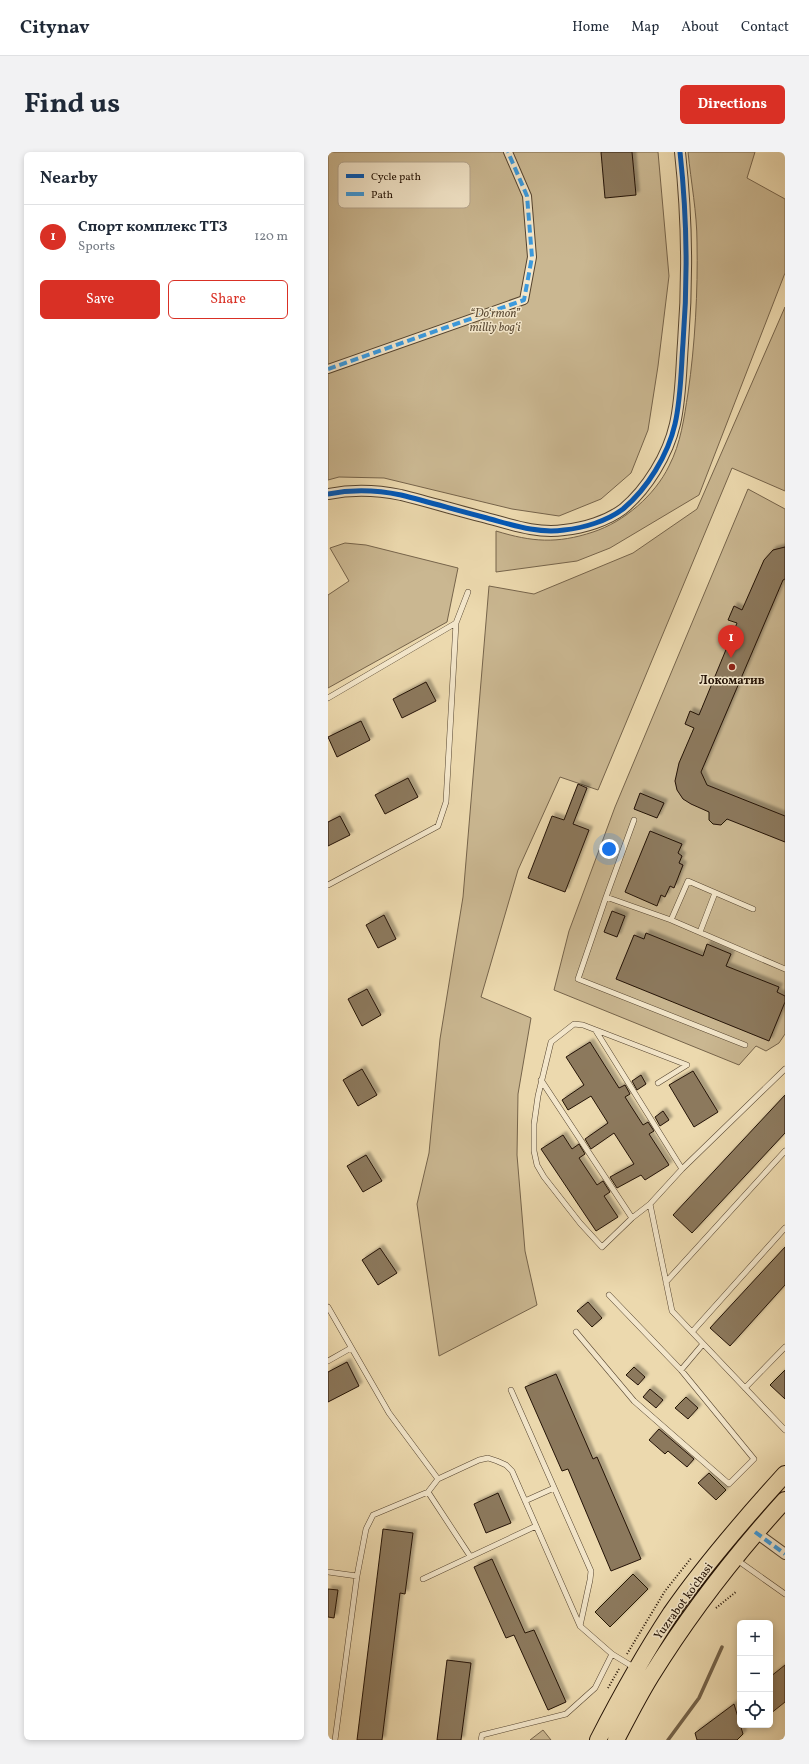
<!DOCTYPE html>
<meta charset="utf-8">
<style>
:root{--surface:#fff;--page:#f2f2f3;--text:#1f2937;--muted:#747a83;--line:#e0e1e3;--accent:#d93025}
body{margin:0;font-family:Vollkorn,serif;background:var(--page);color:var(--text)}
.controls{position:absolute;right:12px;bottom:12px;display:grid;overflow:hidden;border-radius:6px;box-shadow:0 2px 6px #0003}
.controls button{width:36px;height:36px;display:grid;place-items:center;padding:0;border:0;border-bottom:1px solid var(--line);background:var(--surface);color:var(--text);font:20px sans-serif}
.you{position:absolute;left:281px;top:697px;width:14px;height:14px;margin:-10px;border:3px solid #fff;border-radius:50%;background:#1a73e8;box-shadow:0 0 0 6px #1a73e833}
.badge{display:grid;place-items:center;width:26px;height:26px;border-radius:50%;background:var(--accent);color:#fff;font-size:13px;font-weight:700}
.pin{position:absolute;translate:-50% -33px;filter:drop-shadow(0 1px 2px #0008)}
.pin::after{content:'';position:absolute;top:21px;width:14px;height:12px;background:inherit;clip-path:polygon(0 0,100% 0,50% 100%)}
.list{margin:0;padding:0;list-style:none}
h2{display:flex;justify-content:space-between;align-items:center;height:52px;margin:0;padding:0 16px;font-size:17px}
h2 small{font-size:13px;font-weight:400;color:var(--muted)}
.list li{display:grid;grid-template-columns:26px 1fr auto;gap:12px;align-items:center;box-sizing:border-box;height:64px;padding:0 16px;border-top:1px solid var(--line)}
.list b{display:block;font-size:15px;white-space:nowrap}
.list p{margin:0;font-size:13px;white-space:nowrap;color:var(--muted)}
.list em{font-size:13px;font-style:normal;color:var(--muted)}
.actions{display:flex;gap:8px;padding:12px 16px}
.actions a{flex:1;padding:9px 0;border:1px solid var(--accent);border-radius:6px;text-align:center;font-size:14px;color:var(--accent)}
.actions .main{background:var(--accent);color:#fff}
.icon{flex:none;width:22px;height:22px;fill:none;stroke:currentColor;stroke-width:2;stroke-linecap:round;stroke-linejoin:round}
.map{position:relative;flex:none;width:457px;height:1588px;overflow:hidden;border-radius:6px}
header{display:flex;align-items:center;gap:24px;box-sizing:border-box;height:56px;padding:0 20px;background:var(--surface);border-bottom:1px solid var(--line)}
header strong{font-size:19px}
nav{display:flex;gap:22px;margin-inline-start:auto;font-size:14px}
.intro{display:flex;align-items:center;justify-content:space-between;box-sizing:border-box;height:96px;padding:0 24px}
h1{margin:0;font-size:28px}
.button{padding:10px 18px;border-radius:6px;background:var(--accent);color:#fff;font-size:14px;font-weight:700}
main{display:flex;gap:24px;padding:0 24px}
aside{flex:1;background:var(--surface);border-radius:6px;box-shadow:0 2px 6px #0003}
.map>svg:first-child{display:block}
</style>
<header>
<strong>Citynav</strong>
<nav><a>Home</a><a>Map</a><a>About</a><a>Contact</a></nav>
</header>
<div class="intro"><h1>Find us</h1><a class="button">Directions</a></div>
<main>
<aside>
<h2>Nearby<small></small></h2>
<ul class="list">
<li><span class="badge">1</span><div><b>Спорт комплекс ТТЗ</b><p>Sports</p></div><em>120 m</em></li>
</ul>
<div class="actions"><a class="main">Save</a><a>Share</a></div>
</aside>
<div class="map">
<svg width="457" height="1588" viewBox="0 0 457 1588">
<defs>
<filter id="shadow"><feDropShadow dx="3.5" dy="-3.5" stdDeviation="1" flood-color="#0004"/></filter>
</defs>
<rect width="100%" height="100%" fill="#ecd9ae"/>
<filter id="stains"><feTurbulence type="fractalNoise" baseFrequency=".005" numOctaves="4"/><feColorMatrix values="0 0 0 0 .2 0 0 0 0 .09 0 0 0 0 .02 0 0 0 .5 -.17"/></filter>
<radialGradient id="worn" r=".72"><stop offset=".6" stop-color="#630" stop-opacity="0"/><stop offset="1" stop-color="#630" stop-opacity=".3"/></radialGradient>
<!-- green -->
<path fill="#cab791" stroke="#76644b" d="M 0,0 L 330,0 L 341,124 L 330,214 L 320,278 L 303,321 L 273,347 L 231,364 L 184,357 L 56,326 L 11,325 L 0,328 Z
M 360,0 L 427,0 L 419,26 L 457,47 L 457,121 L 371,343 L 282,396 L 249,409 L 168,420 L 168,379 C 204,390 229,392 265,380 C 296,370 327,343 341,314 C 353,291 356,266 360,241 C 367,193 370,139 369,90 C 369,61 363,30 360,0 Z
M 457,155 L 457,339 L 404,316 L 270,638 L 232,625 L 190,718 L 153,845 L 203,866 L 190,942 L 189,1003 L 197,1099 L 209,1153 L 111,1204 L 89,1052 L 101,1001 L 112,887 L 135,745 L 161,434 L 206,442 L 305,401 L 369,357 Z
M 420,337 L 457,357 L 457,882 L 451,891 L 438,899 L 428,894 L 411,913 L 226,838 L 241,779 L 287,655 Z
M 17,391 L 38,393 L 130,416 L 119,470 L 0,536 L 0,443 L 21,429 L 2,396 Z
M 215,1578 L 223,1588 L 202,1588 Z"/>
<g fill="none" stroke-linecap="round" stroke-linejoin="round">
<!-- stream -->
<path stroke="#736148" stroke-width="3.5" d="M 340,1588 L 371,1546 L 394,1495"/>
</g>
<!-- building -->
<path fill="#8c795d" stroke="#231205" filter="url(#shadow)" d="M 273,0 L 304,0 L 308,43 L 277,46 Z
M 457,395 L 457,427 L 455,428 L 373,620 L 379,633 L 457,664 L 457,690 L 399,667 L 393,673 L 385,672 L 381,668 L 381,660 L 363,652 L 355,647 L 349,638 L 347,629 L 351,611 L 366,576 L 357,572 L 362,559 L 371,563 L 409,471 L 400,468 L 406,454 L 414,458 L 436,408 L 445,398 Z
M 98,530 L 108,549 L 74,566 L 65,547 Z
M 33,569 L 42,588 L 9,605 L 0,585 Z
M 80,626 L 90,645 L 57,662 L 47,643 Z
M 250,632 L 259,636 L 245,672 L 261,678 L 237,740 L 200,726 L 224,664 L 236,668 Z
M 312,641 L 336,651 L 329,666 L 306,657 Z
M 12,664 L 22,683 L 0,694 L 0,670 Z
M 322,679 L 354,692 L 350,701 L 354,704 L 351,711 L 355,713 L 346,736 L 342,734 L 337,745 L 333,743 L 329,754 L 297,740 Z
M 284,759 L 297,764 L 289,785 L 276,780 Z
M 56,763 L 68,787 L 50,796 L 38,773 Z
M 318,781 L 375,804 L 379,792 L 403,802 L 398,814 L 451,835 L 449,840 L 457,844 L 457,850 L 441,889 L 288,827 L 306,783 L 316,787 Z
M 39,837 L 53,863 L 34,874 L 20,847 Z
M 262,890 L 291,936 L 297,933 L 302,942 L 297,945 L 315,973 L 320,970 L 326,979 L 321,982 L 341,1013 L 317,1028 L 313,1023 L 289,1036 L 282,1025 L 306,1012 L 286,981 L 263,997 L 257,987 L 280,971 L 263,944 L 240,958 L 234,948 L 256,933 L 238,905 Z
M 34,917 L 49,943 L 30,954 L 15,928 Z
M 365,919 L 390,960 L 366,975 L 341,933 Z
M 313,923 L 318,932 L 309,938 L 304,929 Z
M 457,943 L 457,981 L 364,1081 L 345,1063 Z
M 335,959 L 341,968 L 332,974 L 327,965 Z
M 235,983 L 244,997 L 251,992 L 257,1002 L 251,1006 L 269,1033 L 275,1029 L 282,1040 L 276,1044 L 290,1065 L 268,1079 L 213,997 Z
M 38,1003 L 54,1029 L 35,1040 L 19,1014 Z
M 457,1095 L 457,1133 L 402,1194 L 382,1176 Z
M 52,1096 L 69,1121 L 50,1133 L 34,1108 Z
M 260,1150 L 274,1166 L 264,1175 L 249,1159 Z
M 19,1210 L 31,1234 L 0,1250 L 0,1220 Z
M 306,1215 L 317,1225 L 310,1233 L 298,1223 Z
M 457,1218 L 457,1247 L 442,1233 Z
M 228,1222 L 265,1307 L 269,1305 L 313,1407 L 283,1419 L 240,1317 L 234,1319 L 197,1235 Z
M 322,1237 L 335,1248 L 328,1256 L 315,1245 Z
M 358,1245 L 370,1256 L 360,1267 L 347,1256 Z
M 331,1277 L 366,1307 L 359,1315 L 340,1299 L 337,1302 L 321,1288 Z
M 381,1321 L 398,1338 L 388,1348 L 370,1331 Z
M 170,1341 L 183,1371 L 158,1381 L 146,1352 Z
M 55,1377 L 85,1381 L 77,1442 L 72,1441 L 54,1588 L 29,1588 Z
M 164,1407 L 197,1481 L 206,1478 L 238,1550 L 220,1558 L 186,1483 L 178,1486 L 146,1415 Z
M 305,1422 L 320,1437 L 282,1475 L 267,1460 Z
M 0,1437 L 10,1438 L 6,1466 L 0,1465 Z
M 119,1508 L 143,1511 L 133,1588 L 109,1588 Z
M 457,1513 L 457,1550 L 442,1562 L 442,1525 Z
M 406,1552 L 415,1582 L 409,1588 L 369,1588 L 367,1581 Z"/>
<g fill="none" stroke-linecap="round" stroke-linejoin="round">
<defs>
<path id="service" d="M 0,546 L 128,471
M 0,733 L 110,674 L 118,650 L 128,471 L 140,440
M 278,745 L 306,668
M 425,757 L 360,729 L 343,768 L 457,817
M 343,768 L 278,745 L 250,827 L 417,893
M 372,780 L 387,741
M 268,879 L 354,1017
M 457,917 L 354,1017 L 322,1052 L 344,1159 L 457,1278
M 213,928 L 304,1066
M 322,1052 L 304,1066 L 274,1095 L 252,1071 L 216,1025 L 209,1013 L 206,999 L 206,972 L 210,944 L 223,890 L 246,872 L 255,873 L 359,913 L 330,931
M 338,1130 L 457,999
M 0,1155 L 61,1261 L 110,1327
M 248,1180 L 306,1249 L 401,1332 L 426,1307 L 353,1218 L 281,1143
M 364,1180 L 457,1076
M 0,1209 L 23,1196
M 353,1218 L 375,1192
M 417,1236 L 457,1195
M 183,1238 L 263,1419 L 262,1428 L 252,1474
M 100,1340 L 142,1404
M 197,1349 L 226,1336
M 409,1408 L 457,1442
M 0,1420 L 29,1424 L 38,1377 L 45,1363 L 100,1340 L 110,1327 L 151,1308 L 160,1306 L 169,1309 L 178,1313 L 184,1319 L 252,1474 L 284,1502 L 307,1516
M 95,1427 L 208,1374
M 7,1588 L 29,1424
M 153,1588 L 154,1583 L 238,1562 L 267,1536 L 284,1502"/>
<path id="pedestrian" d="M 0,217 L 196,148 L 204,105 L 199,44 L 180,0"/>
<path id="minor" d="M 0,342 C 25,337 49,338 73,343 C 101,350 128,358 155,365 C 182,372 208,382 236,378 C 256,376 279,369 295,357 C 319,337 340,303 347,272 C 353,246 353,218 355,191 C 360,127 359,64 352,0
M 427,1380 L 457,1402"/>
<path id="primary" d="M 270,1588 C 292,1545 316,1502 343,1461 C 377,1412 417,1366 457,1322
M 288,1588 C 299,1567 310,1545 323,1524 C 362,1461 407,1403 457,1348"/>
</defs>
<!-- service casing -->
<use href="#service" stroke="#55442f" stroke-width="6"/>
<!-- pedestrian casing -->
<use href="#pedestrian" stroke="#55442f" stroke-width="10"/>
<!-- minor casing -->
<use href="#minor" stroke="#55442f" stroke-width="12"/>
<!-- primary casing -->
<use href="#primary" stroke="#231205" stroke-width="18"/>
<!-- path -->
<path stroke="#231205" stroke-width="2" stroke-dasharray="1 2" stroke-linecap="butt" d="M 388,1456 L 409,1439
M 299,1502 L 337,1439 L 364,1405
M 280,1536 L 291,1517"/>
<!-- service -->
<use href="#service" stroke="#f3e6ca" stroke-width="5"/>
<!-- pedestrian -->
<use href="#pedestrian" stroke="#f3e6ca" stroke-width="8"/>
<!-- minor -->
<use href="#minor" stroke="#f3e6ca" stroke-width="10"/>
<!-- primary -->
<use href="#primary" stroke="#ecd9ae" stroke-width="16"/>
<!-- quiet -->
<path stroke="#3c9add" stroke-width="4" stroke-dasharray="8 4" stroke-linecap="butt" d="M 0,217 L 196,148 L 204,105 L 199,44 L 180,0
M 427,1380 L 457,1402"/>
<defs>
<path id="cycleway" d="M 0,342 C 25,337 49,338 73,343 C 101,350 128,358 155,365 C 182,372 208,382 236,378 C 256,376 279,369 295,357 C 319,337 340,303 347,272 C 353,246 353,218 355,191 C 360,127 359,64 352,0"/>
</defs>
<!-- cycleway casing -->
<use href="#cycleway" stroke="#f3e6ca" stroke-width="8"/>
<!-- cycleway -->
<use href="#cycleway" stroke="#0057b8" stroke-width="5"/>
</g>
<!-- markers -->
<circle fill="#8f2418" stroke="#f3e6ca" stroke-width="1.5" cx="404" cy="515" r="4"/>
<g text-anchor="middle" stroke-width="3" stroke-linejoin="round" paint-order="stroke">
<!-- park labels -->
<g font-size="12" font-style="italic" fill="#5d4c36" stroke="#f3e6ca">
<text x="167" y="165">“Do‘rmon”<tspan x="167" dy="14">milliy bog‘i</tspan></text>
</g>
<!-- poi labels -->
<g font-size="12" font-weight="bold" fill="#231205" stroke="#f3e6ca">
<text x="404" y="532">Локоматив</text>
</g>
<!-- street labels -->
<g font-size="12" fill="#231205" stroke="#f3e6ca">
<text transform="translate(355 1449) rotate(-54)" y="4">Yuzrabot ko'chasi</text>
</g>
</g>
<!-- legend -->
<rect x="10" y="10" width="132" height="46" rx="6" fill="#f3e6ca" stroke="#b5a68f" stroke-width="1"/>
<rect x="18" y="22" width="18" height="4" fill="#0057b8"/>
<rect x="18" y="40" width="18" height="4" fill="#3c9add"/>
<g font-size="11" fill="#231205">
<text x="43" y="28">Cycle path</text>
<text x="43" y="46">Path</text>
</g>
<rect width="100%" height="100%" filter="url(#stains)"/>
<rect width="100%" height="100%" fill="url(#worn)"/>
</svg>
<div class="controls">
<button>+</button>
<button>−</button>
<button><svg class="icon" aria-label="locate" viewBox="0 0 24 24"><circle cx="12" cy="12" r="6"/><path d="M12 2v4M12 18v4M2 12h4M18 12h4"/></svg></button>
</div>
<div class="you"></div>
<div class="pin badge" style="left:403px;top:506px">1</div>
</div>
</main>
